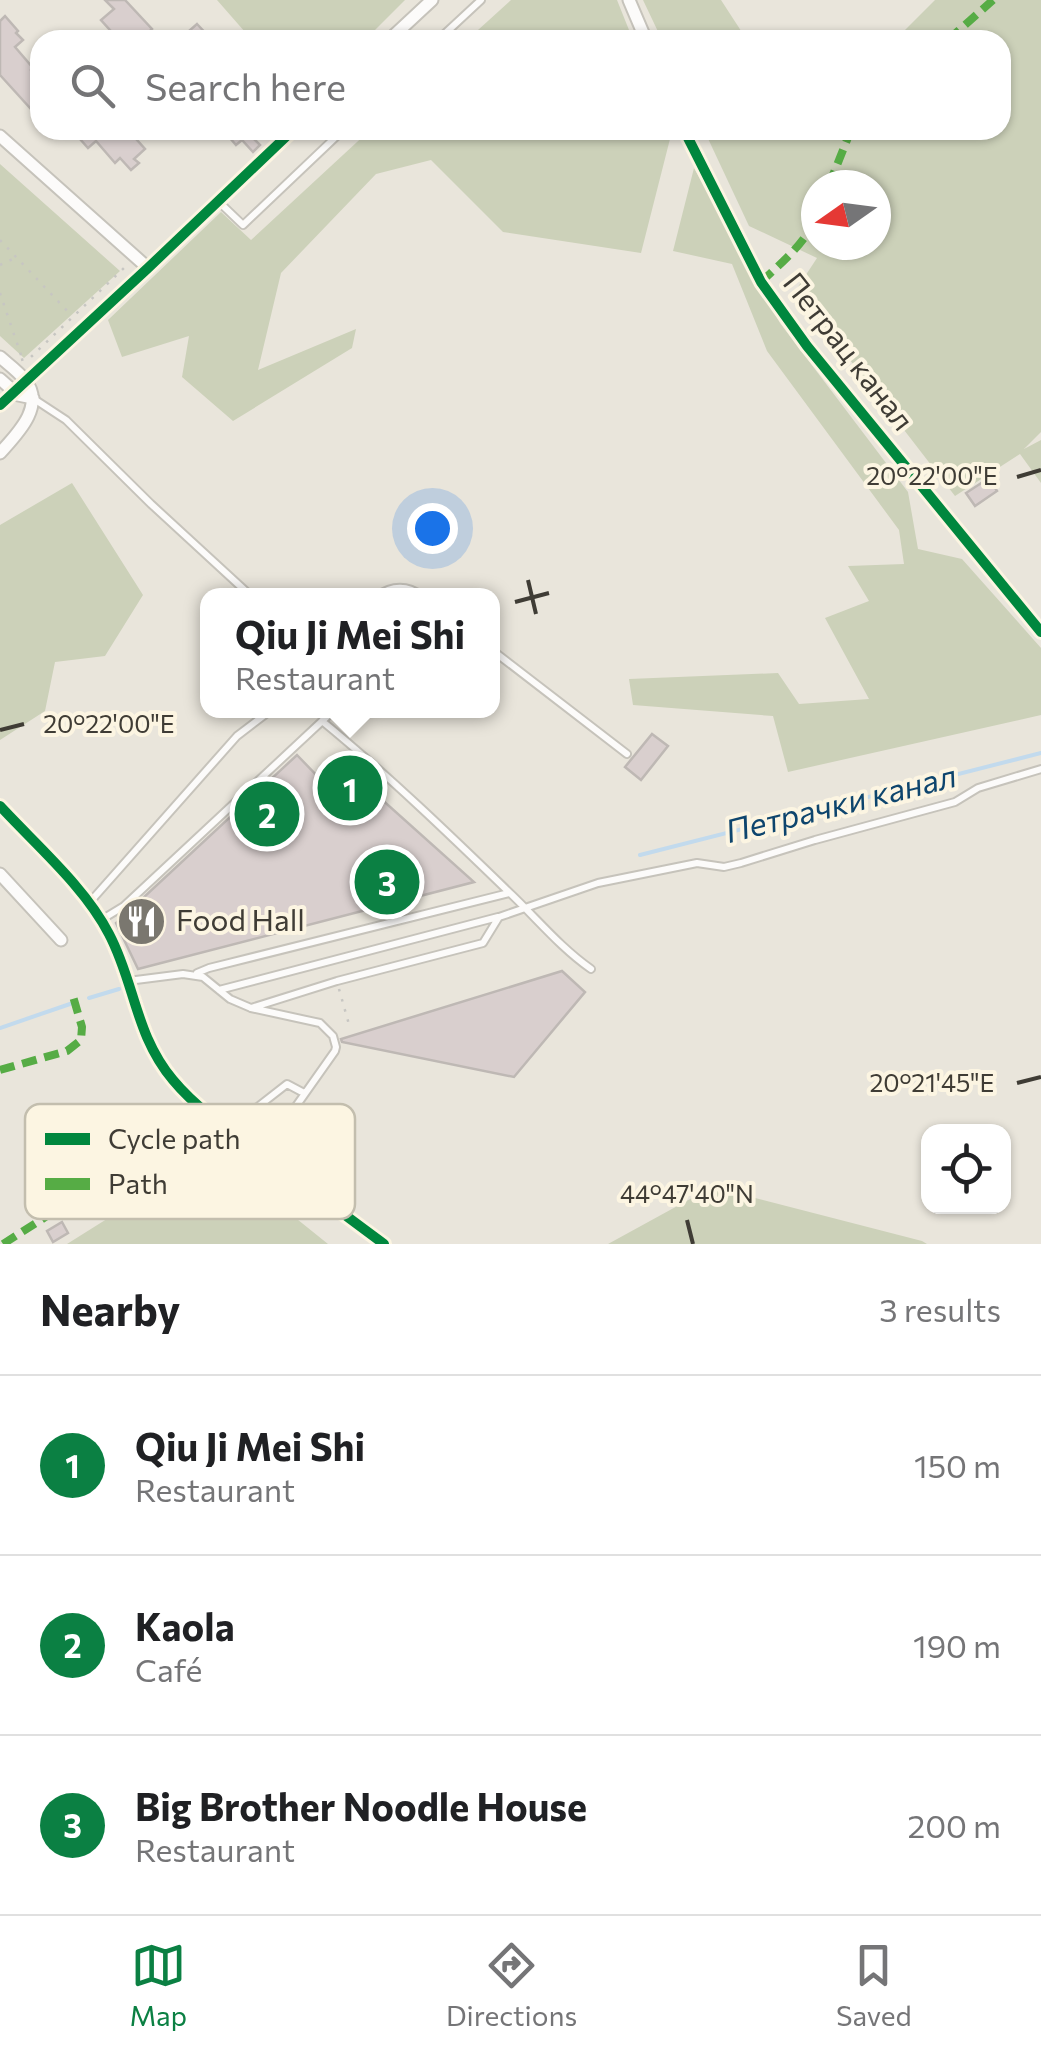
<!DOCTYPE html>
<meta charset="utf-8">
<style>
:root{--surface:#fff;--page:#f2f2f2;--text:#202124;--muted:#757577;--line:#e0e0e0;--accent:#0b8043}
body{margin:0;font-family:Commissioner,sans-serif;background:var(--page);color:var(--text)}
.controls{position:absolute;right:30px;bottom:30px;display:grid;overflow:hidden;border-radius:20px;box-shadow:0 2px 8px #0004}
.controls button{width:90px;height:90px;display:grid;place-items:center;padding:0;border:0;border-bottom:2px solid var(--line);background:var(--surface);color:var(--text);font:50px sans-serif}
.compass{position:absolute;left:801px;top:170px;width:90px;height:90px;border-radius:50%;background:var(--surface);box-shadow:0 2px 8px #0004;rotate:256deg}
.you{position:absolute;left:432px;top:528px;width:35px;height:35px;margin:-25px;border:8px solid #fff;border-radius:50%;background:#1a73e8;box-shadow:0 0 0 15px #1a73e833}
.badge{display:grid;place-items:center;width:65px;height:65px;border-radius:50%;background:var(--accent);color:#fff;font-size:32px;font-weight:700}
.pin{position:absolute;translate:-50% -50%;border:5px solid #fff;box-shadow:0 2px 10px #0006}
.popup{position:absolute;left:200px;top:588px;width:300px;height:130px;box-sizing:border-box;display:grid;place-content:center;border-radius:20px;background:var(--surface);filter:drop-shadow(0 2px 8px #0005);font-size:32px;white-space:nowrap;color:var(--muted)}
.popup b{font-size:38px;color:var(--text)}
.popup::after{content:'';position:absolute;left:50%;top:100%;margin-left:-20px;border:20px solid transparent;border-top-color:var(--surface)}
.list{margin:0;padding:0;list-style:none}
h2{display:flex;justify-content:space-between;align-items:center;height:130px;margin:0;padding:0 40px;font-size:42px}
h2 small{font-size:32px;font-weight:400;color:var(--muted)}
.list li{display:grid;grid-template-columns:65px 1fr auto;gap:30px;align-items:center;box-sizing:border-box;height:180px;padding:0 40px;border-top:2px solid var(--line)}
.list b{display:block;font-size:38px;white-space:nowrap}
.list p{margin:0;font-size:32px;white-space:nowrap;color:var(--muted)}
.list em{font-size:32px;font-style:normal;color:var(--muted)}
.icon{flex:none;width:55px;height:55px;fill:none;stroke:currentColor;stroke-width:2;stroke-linecap:round;stroke-linejoin:round}
.map{position:relative;flex:none;width:1041px;height:1244px;overflow:hidden}
.search{position:absolute;background:var(--surface);box-shadow:0 2px 8px #0004;left:30px;right:30px;top:30px;height:110px;display:flex;align-items:center;gap:25px;box-sizing:border-box;padding:0 35px;border-radius:30px;color:var(--muted);font-size:38px}
.sheet{height:670px;background:var(--surface)}
nav{display:flex;justify-content:space-around;align-items:center;box-sizing:border-box;height:140px;border-top:2px solid var(--line);background:var(--surface);font-size:28px;color:var(--muted)}
nav a{display:grid;justify-items:center;gap:5px}
nav .on{color:var(--accent)}
.map>svg:first-child{display:block}
</style>
<div class="map">
<svg width="1041" height="1244" viewBox="0 0 1041 1244">
<rect width="100%" height="100%" fill="#e9e5db"/>
<!-- green -->
<path fill="#ccd1b9" fill-rule="evenodd" d="M 217,0 L 405,0 L 365,40 L 252,40 Z
M 511,0 L 617,0 L 633,40 L 467,40 Z
M 643,0 L 721,0 L 747,40 L 662,40 Z
M 935,0 L 1041,0 L 1041,432 L 1024,449 L 1041,440 L 1041,483 L 1020,454 L 955,496 L 796,290 L 817,258 L 749,226 L 704,130 L 1001,130 L 1001,40 L 895,40 ZM 816,185 L 876,185 L 876,245 L 816,245 Z
M 370,130 L 669,130 L 671,135 L 641,253 L 503,232 L 431,160 L 376,174 L 281,273 L 258,370 L 356,329 L 352,348 L 233,421 L 182,377 L 189,336 L 122,357 L 108,320 L 221,212 L 251,240 Z
M 0,164 L 120,271 L 24,358 L 0,336 Z
M 694,168 L 780,323 L 908,492 L 918,549 L 962,559 L 1041,648 L 1041,715 L 788,772 L 773,716 L 633,705 L 629,679 L 778,673 L 799,704 L 869,699 L 825,618 L 869,601 L 848,566 L 904,564 L 899,530 L 767,351 L 732,264 L 673,251 Z
M 72,483 L 143,595 L 105,656 L 55,662 L 45,711 L 0,740 L 0,525 Z
M 220,1157 L 328,1244 L 67,1244 L 110,1217 Z
M 712,1187 L 922,1241 L 927,1244 L 608,1244 Z"/>
<g fill="none" stroke-linecap="round" stroke-linejoin="round">
<!-- stream -->
<path stroke="#c2daed" stroke-width="4" d="M 640,855 L 1041,753
M 89,998 L 119,989
M 0,1028 L 70,1004"/>
</g>
<!-- building -->
<path fill="#d9cfce" stroke="#beb8b4" stroke-width="2.5" d="M 105,0 L 125,0 L 152,29 L 141,40 L 119,40 L 101,20 L 114,9 Z
M 5,16 L 18,31 L 16,33 L 23,40 L 15,47 L 33,68 L 31,70 L 40,80 L 40,119 L 0,75 L 0,21 Z
M 197,24 L 212,40 L 186,40 L 192,34 L 189,31 Z
M 72,130 L 128,130 L 145,149 L 134,159 L 139,163 L 131,170 L 120,158 L 115,163 L 96,141 L 88,148 Z
M 223,130 L 266,130 L 255,140 L 260,145 L 253,152 L 242,140 L 236,145 Z
M 989,478 L 997,491 L 975,506 L 966,493 Z
M 652,734 L 668,746 L 641,780 L 625,767 Z
M 297,755 L 322,781 L 340,762 L 474,882 L 138,969 L 116,923 Z
M 562,971 L 585,992 L 514,1077 L 342,1042 L 341,1039 Z
M 62,1222 L 68,1233 L 53,1242 L 47,1231 Z"/>
<g fill="none" stroke-linecap="round" stroke-linejoin="round">
<defs>
<path id="service" d="M 438,40 L 481,0
M 219,202 L 243,225 L 343,130
M 34,399 L 66,420 L 151,504 L 251,596
M 377,596 C 392,585 408,585 422,596
M 492,650 L 627,754
M 322,721 C 388,775 450,835 512,895 C 538,920 561,948 591,969
M 90,902 L 237,736 L 271,710
M 101,920 L 124,906 L 334,710
M 197,973 L 209,968 L 509,893
M 128,981 L 183,974 L 203,977 L 230,999 L 251,1008 L 320,1023 L 333,1036 L 336,1047 L 335,1051 L 263,1153
M 219,990 L 498,917
M 251,1008 L 337,981 L 483,943 L 499,917 L 598,883 L 697,863 L 724,867 L 741,863 L 815,840 L 955,802 L 978,788 L 1041,769
M 228,1130 L 287,1084 L 304,1093"/>
<path id="minor" d="M 629,0 L 646,40
M 389,40 L 432,0
M 684,130 L 761,282 L 807,346 L 1041,632
M 0,136 L 148,268
M 0,357 C 8,364 18,371 25,380 C 46,406 17,434 0,453
M 0,379 L 18,395 L 33,398
M 0,405 L 148,268 L 293,130
M 0,806 C 36,845 85,887 109,934 C 135,983 135,1035 173,1080 C 197,1109 230,1131 261,1153 C 303,1183 343,1214 384,1244
M 0,874 L 61,940"/>
</defs>
<!-- service casing -->
<use href="#service" stroke="#c6c3bb" stroke-width="10"/>
<!-- minor casing -->
<use href="#minor" stroke="#c6c3bb" stroke-width="15"/>
<!-- path -->
<path stroke="#c7c6c2" stroke-width="2.5" stroke-dasharray="2.5 8" stroke-linecap="butt" d="M 0,240 L 72,316
M 0,265 L 15,258
M 0,293 L 22,358
M 21,360 L 31,357 L 126,266
M 339,989 L 350,1028
M 250,1124 L 264,1134
M 279,1145 L 282,1152 L 289,1157"/>
<!-- service -->
<use href="#service" stroke="#fcfbfa" stroke-width="6"/>
<!-- minor -->
<use href="#minor" stroke="#fcfbfa" stroke-width="11"/>
<!-- quiet -->
<path stroke="#56ac45" stroke-width="8" stroke-dasharray="15 8" stroke-linecap="butt" d="M 948,40 L 993,0
M 829,185 L 851,130
M 761,282 C 781,263 805,244 816,217
M 0,1070 L 67,1051 L 81,1040 L 82,1027 L 72,993
M 3,1244 L 47,1216"/>
<defs>
<path id="cycleway" d="M 684,130 L 761,282 L 807,346 L 1041,632
M 0,405 L 148,268 L 293,130
M 0,806 C 36,845 85,887 109,934 C 135,983 135,1035 173,1080 C 197,1109 230,1131 261,1153 C 303,1183 343,1214 384,1244"/>
</defs>
<!-- cycleway casing -->
<use href="#cycleway" stroke="#fcf5e2" stroke-width="16"/>
<!-- cycleway -->
<use href="#cycleway" stroke="#00873e" stroke-width="10"/>
</g>
<!-- ticks -->
<path fill="none" stroke="#3f3c35" stroke-width="4" d="M 1017,477 L 1041,470M 528,580 L 536,614M 515,602 L 549,593M 0,730 L 24,724M 1017,1083 L 1041,1077M 687,1220 L 693,1244"/>
<!-- icons -->
<defs>
<symbol id="restaurant-disc" viewBox="-11 -11 22 22"><circle r="9.5" fill="#7a776f" stroke="#fcf5e2"/><path d="M-5-6h1v4h1v-4h1v4h1v-4h1v5L-1.5 .5V6h-2V.5L-5-1ZM5-6V6H3V1.5H1.5Q1.5-4 5-6Z" fill="#fff"/></symbol>
</defs>
<g fill-rule="evenodd">
<use href="#restaurant-disc" x="114" y="894" width="55" height="55"/>
</g>
<g text-anchor="middle" stroke-width="8" stroke-linejoin="round" paint-order="stroke">
<!-- street labels -->
<g font-size="30" fill="#3f3c35" stroke="#fcf5e2">
<text transform="translate(848 352) rotate(52)" y="10">Петрац канал</text>
</g>
<!-- poi labels -->
<g font-size="30" fill="#3f3c35" stroke="#fcf5e2" text-anchor="start">
<text x="176" y="931">Food Hall</text>
</g>
<!-- water labels -->
<g font-size="32" font-style="italic" fill="#0e456d" stroke="#fcf5e2">
<text transform="translate(841 804) rotate(-14)" y="11">Петрачки канал</text>
</g>
</g>
<!-- legend -->
<rect x="25" y="1104" width="330" height="115" rx="15" fill="#fcf5e2" stroke="#c3beae" stroke-width="2.5"/>
<rect x="45" y="1133" width="45" height="12" fill="#00873e"/>
<rect x="45" y="1178" width="45" height="12" fill="#56ac45"/>
<g font-size="28" fill="#3f3c35">
<text x="108" y="1149">Cycle path</text>
<text x="108" y="1194">Path</text>
</g>
<g font-size="25" text-anchor="middle" fill="#3f3c35" stroke="#fcf5e2" stroke-width="8" stroke-linejoin="round" paint-order="stroke">
<text x="932" y="485">20°22'00"E</text>
<text x="109" y="733">20°22'00"E</text>
<text x="932" y="1092">20°21'45"E</text>
<text x="687" y="1203">44°47'40"N</text>
</g>
</svg>
<div class="controls">
<button><svg class="icon" aria-label="locate" viewBox="0 0 24 24"><circle cx="12" cy="12" r="6"/><path d="M12 2v4M12 18v4M2 12h4M18 12h4"/></svg></button>
</div>
<svg class="compass" viewBox="-18 -18 36 36"><path d="M0-13l5 13h-10z" fill="#e53935"/><path d="M0 13l5-13h-10z" fill="#757577"/></svg>
<div class="you"></div>
<div class="pin badge" style="left:350px;top:788px">1</div>
<div class="popup"><b>Qiu Ji Mei Shi</b>Restaurant</div>
<div class="pin badge" style="left:267px;top:814px">2</div>
<div class="pin badge" style="left:387px;top:882px">3</div>
<div class="search"><svg class="icon" aria-label="search" viewBox="0 0 24 24"><circle cx="10" cy="10" r="6"/><path d="M15 15l6 6"/></svg>Search here</div>
</div>
<section class="sheet">
<h2>Nearby<small>3 results</small></h2>
<ul class="list">
<li><span class="badge">1</span><div><b>Qiu Ji Mei Shi</b><p>Restaurant</p></div><em>150 m</em></li>
<li><span class="badge">2</span><div><b>Kaola</b><p>Café</p></div><em>190 m</em></li>
<li><span class="badge">3</span><div><b>Big Brother Noodle House</b><p>Restaurant</p></div><em>200 m</em></li>
</ul>
</section>
<nav>
<a class="on"><svg class="icon" aria-label="map" viewBox="0 0 24 24"><path d="M3 6l6-2 6 2 6-2v14l-6 2-6-2-6 2zM9 4v14M15 6v14"/></svg>Map</a>
<a><svg class="icon" aria-label="directions" viewBox="0 0 24 24"><path d="M12 3l9 9-9 9-9-9zM9 14v-3h6M13 9l2 2-2 2"/></svg>Directions</a>
<a><svg class="icon" aria-label="saved" viewBox="0 0 24 24"><path d="M7 4h10v16l-5-4-5 4z"/></svg>Saved</a>
</nav>
